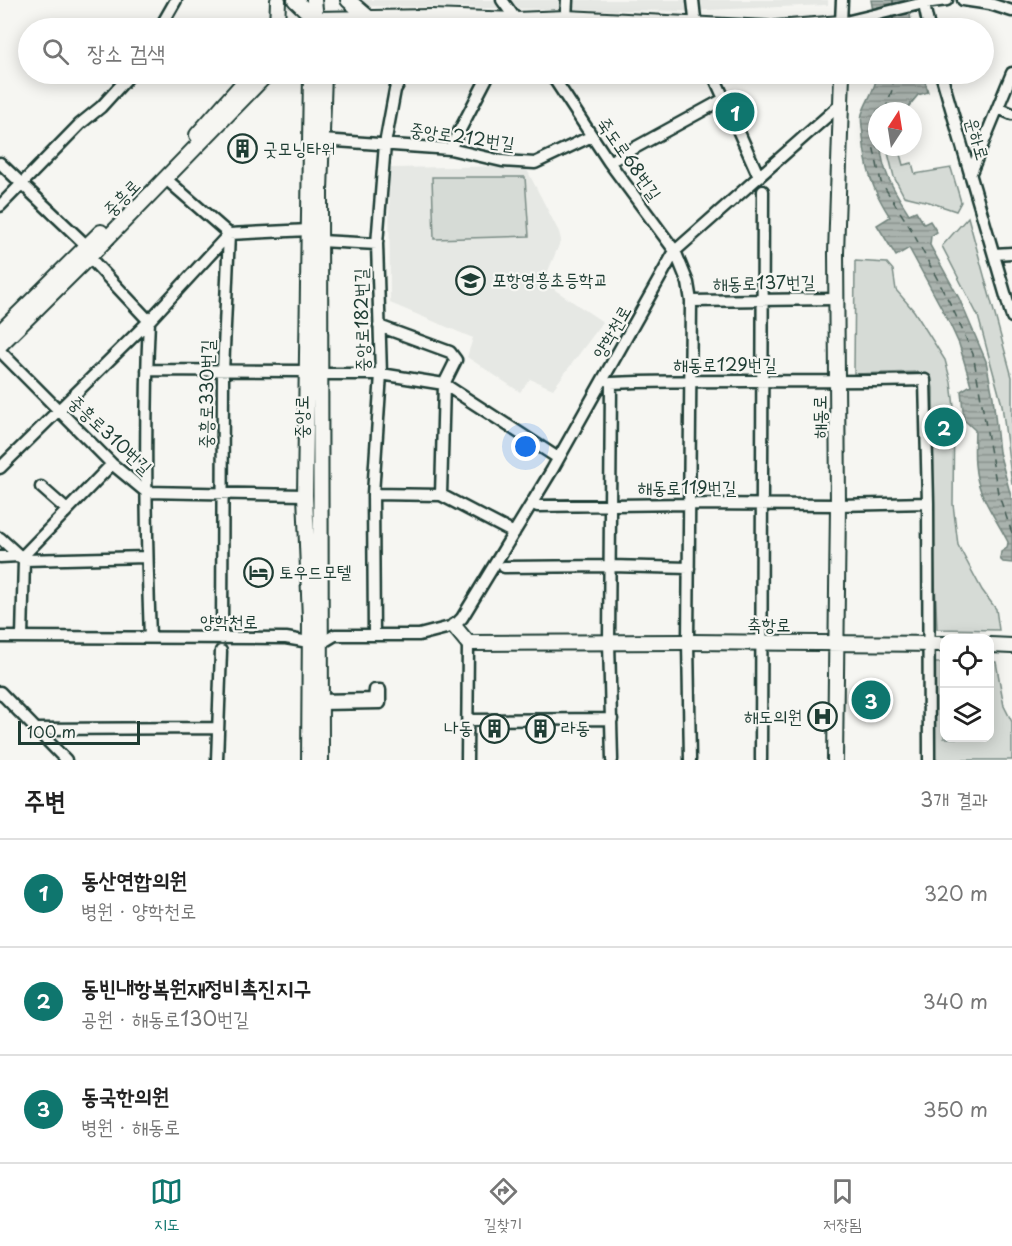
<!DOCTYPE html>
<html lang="ko">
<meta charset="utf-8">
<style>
:root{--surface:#fff;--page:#f2f2f2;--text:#222;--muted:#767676;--line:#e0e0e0;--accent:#0f766e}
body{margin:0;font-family:"Playpen Sans","Poor Story",sans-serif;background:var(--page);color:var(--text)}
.controls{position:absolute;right:18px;bottom:18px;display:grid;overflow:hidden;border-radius:12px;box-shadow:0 3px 15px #0003}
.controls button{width:54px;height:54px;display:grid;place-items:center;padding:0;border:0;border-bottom:2px solid var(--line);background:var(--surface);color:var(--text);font:30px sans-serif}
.compass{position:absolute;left:868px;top:102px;width:54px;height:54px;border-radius:50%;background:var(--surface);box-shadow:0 3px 15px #0003;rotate:12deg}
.scale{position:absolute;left:18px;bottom:15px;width:122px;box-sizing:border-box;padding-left:6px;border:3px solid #1f3d34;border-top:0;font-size:16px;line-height:21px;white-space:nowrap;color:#1f3d34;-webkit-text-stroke:4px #f6f6f2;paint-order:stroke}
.you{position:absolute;left:526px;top:447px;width:21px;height:21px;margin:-15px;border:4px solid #fff;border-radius:50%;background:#1a73e8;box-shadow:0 0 0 9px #1a73e833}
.badge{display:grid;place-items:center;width:39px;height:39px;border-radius:50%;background:var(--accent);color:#fff;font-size:20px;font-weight:700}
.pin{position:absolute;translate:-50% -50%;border:3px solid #fff;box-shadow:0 2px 6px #0006}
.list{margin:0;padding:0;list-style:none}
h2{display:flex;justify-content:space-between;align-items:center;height:78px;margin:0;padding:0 24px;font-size:26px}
h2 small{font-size:20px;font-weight:400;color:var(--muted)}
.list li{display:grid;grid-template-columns:39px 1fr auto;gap:18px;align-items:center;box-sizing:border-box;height:108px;padding:0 24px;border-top:2px solid var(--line)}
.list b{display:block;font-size:22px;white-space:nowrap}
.list p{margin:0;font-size:20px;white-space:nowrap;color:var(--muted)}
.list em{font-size:20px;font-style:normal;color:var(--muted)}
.icon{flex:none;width:33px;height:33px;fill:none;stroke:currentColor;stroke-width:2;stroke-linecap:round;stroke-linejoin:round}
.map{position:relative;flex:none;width:1012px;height:760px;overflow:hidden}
.search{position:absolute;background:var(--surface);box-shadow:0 3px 15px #0003;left:18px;right:18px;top:18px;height:66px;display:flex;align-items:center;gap:15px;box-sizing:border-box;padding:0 21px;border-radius:33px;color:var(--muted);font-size:22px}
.sheet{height:402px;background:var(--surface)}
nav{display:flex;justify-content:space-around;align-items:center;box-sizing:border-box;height:84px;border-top:2px solid var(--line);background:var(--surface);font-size:16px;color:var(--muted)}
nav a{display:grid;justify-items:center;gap:3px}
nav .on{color:var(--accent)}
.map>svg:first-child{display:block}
</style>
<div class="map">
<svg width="1012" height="760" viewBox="0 0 1012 760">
<defs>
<pattern id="water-rules" width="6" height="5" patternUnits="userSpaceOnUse" patternTransform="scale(1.5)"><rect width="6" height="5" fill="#aab3ae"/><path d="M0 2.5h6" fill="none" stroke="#8a938e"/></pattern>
</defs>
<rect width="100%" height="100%" fill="#f6f6f2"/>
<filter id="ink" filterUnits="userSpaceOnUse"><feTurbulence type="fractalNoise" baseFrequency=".0167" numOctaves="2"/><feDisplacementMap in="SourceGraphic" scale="12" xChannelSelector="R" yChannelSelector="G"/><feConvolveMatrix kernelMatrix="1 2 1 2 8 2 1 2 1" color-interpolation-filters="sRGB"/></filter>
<g filter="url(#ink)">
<!-- built -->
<path fill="#e6e8e4" d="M 359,0 L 828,0 L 828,5 L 683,11 L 365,6 Z
M 525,166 L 559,232 L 561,240 L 548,271 L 555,290 L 603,322 L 553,389 L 530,379 L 520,392 L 467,357 L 473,338 L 390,303 L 389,168 Z"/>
<!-- green -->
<path fill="#d6dbd6" stroke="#7a8c85" stroke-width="1.5" d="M 893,147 L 898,147 L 903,165 L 912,163 L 915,174 L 951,168 L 961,202 L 956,211 L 929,202 L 904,196 L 894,177 L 888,153 Z
M 432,177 L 525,177 L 529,236 L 434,239 Z
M 968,217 L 1012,377 L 1012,484 L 1002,405 L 978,316 L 942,246 Z
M 855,261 L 887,263 L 893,270 L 896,290 L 914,311 L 945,360 L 951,382 L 954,407 L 953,504 L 958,545 L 982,590 L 996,609 L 999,630 L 937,629 L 934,556 L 933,388 L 931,379 L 919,372 L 854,374 Z
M 990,662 L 996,662 L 1004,706 L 1012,722 L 1012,760 L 934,760 L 931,663 L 944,663 L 944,738 L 990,738 Z"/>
<!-- water -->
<path fill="url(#water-rules)" stroke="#72847d" stroke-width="1.5" d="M 871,0 L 908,0 L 912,28 L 876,28 Z
M 877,74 L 923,74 L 928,92 L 918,95 L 905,111 L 877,111 L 877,147 L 881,147 C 882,173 896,193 909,214 L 916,211 L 924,224 L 930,221 L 937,232 L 931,236 L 930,245 L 959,298 L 986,361 L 993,397 L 999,452 L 1012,500 L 1012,563 L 1003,562 L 1000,559 L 1001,552 L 1007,548 L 1008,542 C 1000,526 990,512 983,496 C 973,475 974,453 975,430 L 964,420 L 961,391 L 971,385 L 959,344 L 948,320 L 909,248 L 896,256 L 877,225 L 890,217 C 872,189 866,170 863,137 C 863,130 860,120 862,114 C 867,99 876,89 877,74 Z"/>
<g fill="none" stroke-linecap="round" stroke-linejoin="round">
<!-- ferry -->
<path stroke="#425a52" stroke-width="1.5" stroke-dasharray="8 6" stroke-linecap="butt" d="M 893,0 L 893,7
M 893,14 L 893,28
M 885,111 L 893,87 L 893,74
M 877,135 L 873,145 L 881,182 L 911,229 L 952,307 L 973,354 L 998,493 L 1012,533"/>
<defs>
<path id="minor" d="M 502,0 L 522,28
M 693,0 L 696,28
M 842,0 L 841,23 L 924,3 L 947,0
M 923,0 L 929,28
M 963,0 L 990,4 L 1012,11
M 566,18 L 567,0
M 160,28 L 176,0
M 426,28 L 431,17
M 551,74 L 609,162 L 675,251 L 688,283 L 691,301 L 688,642 L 690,760
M 713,74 L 759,177
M 941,74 L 1012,317
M 998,108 L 1012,114
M 322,140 L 450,149 L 502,161 L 535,163 L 592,136
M 450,149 L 489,74
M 609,162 L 724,99
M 0,163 L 87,246
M 970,175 L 1012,73
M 166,179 L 229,234
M 0,206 L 80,124 L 101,107 L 131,74
M 320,241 L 377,244
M 994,254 L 1012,253
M 89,257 L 149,321 C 144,426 146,532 150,637
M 691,301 L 836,299
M 379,326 L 450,352 L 456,360 L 444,384 L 441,495
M 0,351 L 112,464 L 146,492
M 147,370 L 306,371
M 320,374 L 381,374 L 444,384 L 558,458
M 0,468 L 149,321 L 229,234 L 309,230
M 41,487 L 67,510
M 146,492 L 305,495
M 373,494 L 441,495 L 514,533
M 537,506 L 689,504 L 838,505 L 928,503
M 0,538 L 24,560 L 147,557
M 0,557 L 19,556
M 21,558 L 112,464
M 504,567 L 611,566 L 689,568
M 374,635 L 373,494 L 381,374 L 377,244 L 385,144 L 395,90 L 404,74
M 0,637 L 286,638 L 320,644 L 335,635 L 419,635 L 454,626 L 462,618 L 552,470 L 675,251 L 841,104
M 22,637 L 24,560
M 222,639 L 223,372 L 229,234
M 0,692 L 66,760
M 315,700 L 374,699 L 375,690 L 380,690 L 380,703 L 320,704
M 468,720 L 612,719
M 35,729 L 218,728
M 217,760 L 221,651
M 467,760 L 468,643
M 612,760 L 609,642 L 611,383 C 716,379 820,383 925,380 L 928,503 L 929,760
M 761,760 L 763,191"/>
<path id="major" d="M 295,0 L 315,19 L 431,17 L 516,20 L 566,18 L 767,28
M 314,0 L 317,28
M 348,0 L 369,18
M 277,28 L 278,0
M 300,28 L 315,19
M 776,28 L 841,23 L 841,28
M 197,135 L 251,74
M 0,332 L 101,232
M 0,345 L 89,257 L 267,74
M 454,626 L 468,643 L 688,642 L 944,644
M 990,645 L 1012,646
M 309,760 L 310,619 L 305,495 L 311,74
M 321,760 L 320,191 L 324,74
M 835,760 L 838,505 L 836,253 L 842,74"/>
</defs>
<!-- minor casing -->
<use href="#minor" stroke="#1f3d34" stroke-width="15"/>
<!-- major casing -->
<use href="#major" stroke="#1f3d34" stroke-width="18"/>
<!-- minor -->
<use href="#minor" stroke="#f6f6f2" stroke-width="10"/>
<!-- major -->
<use href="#major" stroke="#f6f6f2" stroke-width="14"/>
</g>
</g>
<!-- icons -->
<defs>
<symbol id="building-ring" viewBox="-11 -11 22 22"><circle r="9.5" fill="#f6f6f2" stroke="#1f3d34" stroke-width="1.5"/><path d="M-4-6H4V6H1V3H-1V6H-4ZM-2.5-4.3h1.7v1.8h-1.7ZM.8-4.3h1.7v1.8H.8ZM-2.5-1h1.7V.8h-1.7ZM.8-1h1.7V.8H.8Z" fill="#1f3d34"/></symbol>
<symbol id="school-ring" viewBox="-11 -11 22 22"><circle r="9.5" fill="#f6f6f2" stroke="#1f3d34" stroke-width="1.5"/><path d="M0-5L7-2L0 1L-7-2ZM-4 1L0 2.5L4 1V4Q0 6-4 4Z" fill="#1f3d34"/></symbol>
<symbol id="hotel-ring" viewBox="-11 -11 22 22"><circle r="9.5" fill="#f6f6f2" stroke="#1f3d34" stroke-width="1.5"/><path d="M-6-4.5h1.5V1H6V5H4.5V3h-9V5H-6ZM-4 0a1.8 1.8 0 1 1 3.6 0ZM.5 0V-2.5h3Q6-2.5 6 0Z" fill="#1f3d34"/></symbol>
<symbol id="hospital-ring" viewBox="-11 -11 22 22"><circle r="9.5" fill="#f6f6f2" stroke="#1f3d34" stroke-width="1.5"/><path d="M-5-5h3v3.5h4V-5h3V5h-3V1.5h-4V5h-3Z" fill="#1f3d34"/></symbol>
</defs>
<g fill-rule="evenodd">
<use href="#building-ring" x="226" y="132" width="33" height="33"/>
<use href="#school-ring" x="454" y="264" width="33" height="33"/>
<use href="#hotel-ring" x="242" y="556" width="33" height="33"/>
<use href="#hospital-ring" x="806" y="700" width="33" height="33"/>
<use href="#building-ring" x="478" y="712" width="33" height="33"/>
<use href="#building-ring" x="524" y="712" width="33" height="33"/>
</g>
<g text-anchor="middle" stroke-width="4.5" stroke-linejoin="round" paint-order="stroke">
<!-- street labels -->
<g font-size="18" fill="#1f3d34" stroke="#f6f6f2">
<text transform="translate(462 137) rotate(8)" y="6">중앙로212번길</text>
<text transform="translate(977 139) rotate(74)" y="6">운하로</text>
<text transform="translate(629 159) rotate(55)" y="6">죽도로68번길</text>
<text transform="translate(122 198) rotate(-46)" y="6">중흥로</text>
<text transform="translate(764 283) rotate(-1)" y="6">해동로137번길</text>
<text transform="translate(362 320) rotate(-91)" y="6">중앙로182번길</text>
<text transform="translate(612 332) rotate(-60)" y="6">양학천로</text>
<text x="725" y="371">해동로129번길</text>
<text transform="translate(207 394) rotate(-89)" y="6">중흥로330번길</text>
<text transform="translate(302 417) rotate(-90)" y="6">중앙로</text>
<text transform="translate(820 417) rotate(-90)" y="6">해동로</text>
<text transform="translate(110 435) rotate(43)" y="6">중흥로310번길</text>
<text x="687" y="494">해동로119번길</text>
<text x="229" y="628">양학천로</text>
<text x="769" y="631">축항로</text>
</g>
<!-- poi labels -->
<g font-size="18" fill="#1f3d34" stroke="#f6f6f2" text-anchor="start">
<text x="263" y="155">굿모닝타워</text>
<text x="492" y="286">포항영흥초등학교</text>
<text x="279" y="578">토우드모텔</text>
<text x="802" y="723" text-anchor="end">해도의원</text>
<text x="473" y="734" text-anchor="end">나동</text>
<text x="561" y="734">라동</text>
</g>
</g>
</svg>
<div class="controls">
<button><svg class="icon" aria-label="locate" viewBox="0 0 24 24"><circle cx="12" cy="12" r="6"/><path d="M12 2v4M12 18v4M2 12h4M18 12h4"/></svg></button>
<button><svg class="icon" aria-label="layers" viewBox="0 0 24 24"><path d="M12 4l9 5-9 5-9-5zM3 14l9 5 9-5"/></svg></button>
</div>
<svg class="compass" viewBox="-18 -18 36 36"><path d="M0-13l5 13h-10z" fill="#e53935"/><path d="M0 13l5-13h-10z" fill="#767676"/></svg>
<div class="scale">100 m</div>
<div class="you"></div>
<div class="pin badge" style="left:735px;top:112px">1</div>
<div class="pin badge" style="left:944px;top:427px">2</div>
<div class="pin badge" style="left:871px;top:700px">3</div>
<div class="search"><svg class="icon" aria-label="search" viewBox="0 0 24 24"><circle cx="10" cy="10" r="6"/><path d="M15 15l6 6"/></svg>장소 검색</div>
</div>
<section class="sheet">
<h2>주변<small>3개 결과</small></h2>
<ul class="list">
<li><span class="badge">1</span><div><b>동산연합의원</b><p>병원 · 양학천로</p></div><em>320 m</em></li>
<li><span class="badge">2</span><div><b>동빈내항복원재정비촉진지구</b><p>공원 · 해동로130번길</p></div><em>340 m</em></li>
<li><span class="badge">3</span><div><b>동국한의원</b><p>병원 · 해동로</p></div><em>350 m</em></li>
</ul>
</section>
<nav>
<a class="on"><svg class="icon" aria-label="map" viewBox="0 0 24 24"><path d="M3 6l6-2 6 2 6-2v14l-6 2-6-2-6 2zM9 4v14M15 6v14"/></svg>지도</a>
<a><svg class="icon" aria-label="directions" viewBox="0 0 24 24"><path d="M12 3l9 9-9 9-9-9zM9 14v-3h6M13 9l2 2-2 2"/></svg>길찾기</a>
<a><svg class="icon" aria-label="saved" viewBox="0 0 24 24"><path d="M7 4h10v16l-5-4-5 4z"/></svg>저장됨</a>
</nav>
